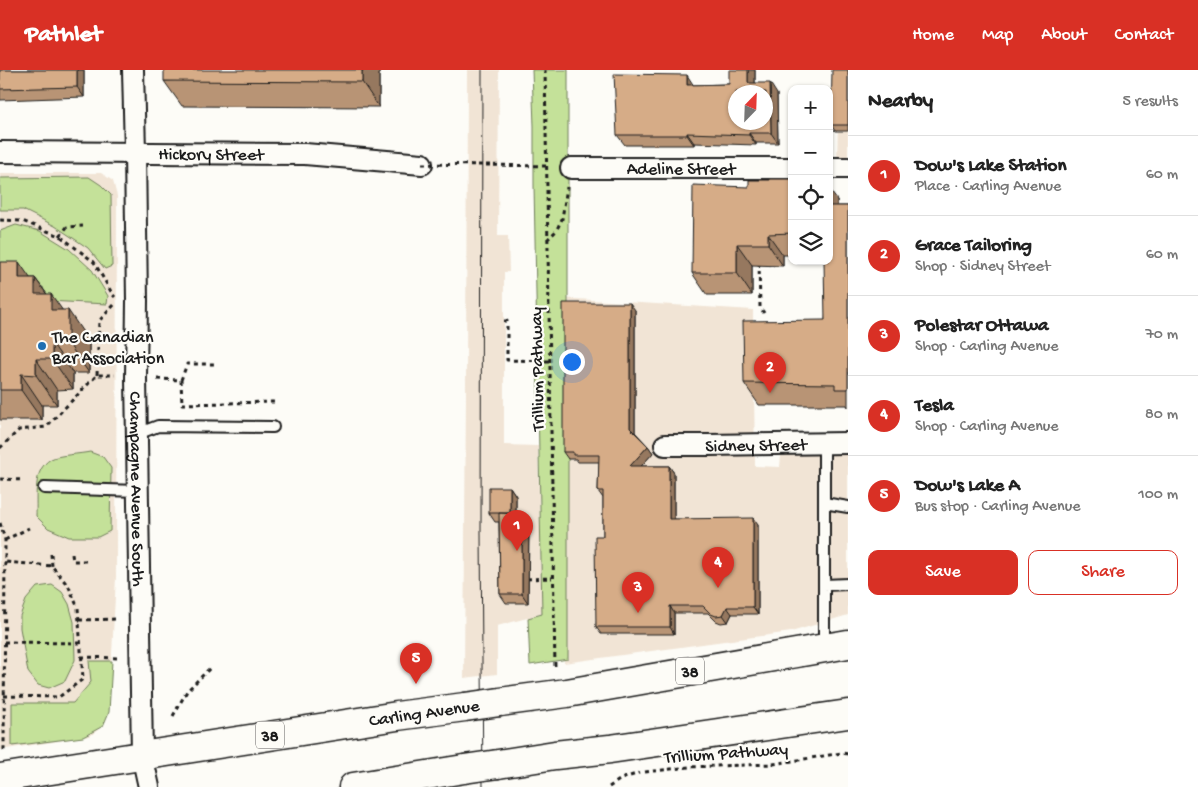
<!DOCTYPE html>
<meta charset="utf-8">
<style>
:root{--surface:#fff;--page:#f2f2f2;--text:#222;--muted:#767676;--line:#e0e0e0;--accent:#d93025}
body{margin:0;font-family:"Gochi Hand",sans-serif;background:var(--page);color:var(--text)}
.controls{position:absolute;right:15px;top:15px;display:grid;overflow:hidden;border-radius:10px;box-shadow:0 1px 4px #0004}
.controls button{width:45px;height:45px;display:grid;place-items:center;padding:0;border:0;border-bottom:1px solid var(--line);background:var(--surface);color:var(--text);font:25px sans-serif}
.compass{position:absolute;left:728px;top:15px;width:45px;height:45px;border-radius:50%;background:var(--surface);box-shadow:0 1px 4px #0004;rotate:23deg}
.you{position:absolute;left:571px;top:291px;width:18px;height:18px;margin:-12px;border:4px solid #fff;border-radius:50%;background:#1a73e8;box-shadow:0 0 0 8px #1a73e833}
.badge{display:grid;place-items:center;width:32px;height:32px;border-radius:50%;background:var(--accent);color:#fff;font-size:16px;font-weight:700}
.pin{position:absolute;translate:-50% -41px;filter:drop-shadow(0 1px 2px #0008)}
.pin::after{content:'';position:absolute;top:26px;width:18px;height:15px;background:inherit;clip-path:polygon(0 0,100% 0,50% 100%)}
.list{margin:0;padding:0;list-style:none}
h2{display:flex;justify-content:space-between;align-items:center;height:65px;margin:0;padding:0 20px;font-size:21px}
h2 small{font-size:16px;font-weight:400;color:var(--muted)}
.list li{display:grid;grid-template-columns:32px 1fr auto;gap:15px;align-items:center;box-sizing:border-box;height:80px;padding:0 20px;border-top:1px solid var(--line)}
.list b{display:block;font-size:19px;white-space:nowrap}
.list p{margin:0;font-size:16px;white-space:nowrap;color:var(--muted)}
.list em{font-size:16px;font-style:normal;color:var(--muted)}
.actions{display:flex;gap:10px;padding:15px 20px}
.actions a{flex:1;padding:11px 0;border:1px solid var(--accent);border-radius:10px;text-align:center;font-size:18px;color:var(--accent)}
.actions .main{background:var(--accent);color:#fff}
.icon{flex:none;width:28px;height:28px;fill:none;stroke:currentColor;stroke-width:2;stroke-linecap:round;stroke-linejoin:round}
.map{position:relative;flex:none;width:848px;height:717px;overflow:hidden}
header{display:flex;align-items:center;gap:30px;box-sizing:border-box;height:70px;padding:0 25px;background:var(--accent);color:#fff}
header strong{font-size:24px}
nav{display:flex;gap:28px;margin-inline-start:auto;font-size:18px}
main{display:flex}
aside{flex:1;background:var(--surface)}
.map>svg:first-child{display:block}
</style>
<header>
<strong>Pathlet</strong>
<nav><a>Home</a><a>Map</a><a>About</a><a>Contact</a></nav>
</header>
<main>
<div class="map">
<svg width="848" height="717" viewBox="0 0 848 717">
<rect width="100%" height="100%" fill="#fdfcf7"/>
<filter id="ink" filterUnits="userSpaceOnUse"><feTurbulence type="fractalNoise" baseFrequency=".02" numOctaves="2"/><feDisplacementMap in="SourceGraphic" scale="10" xChannelSelector="R" yChannelSelector="G"/><feConvolveMatrix kernelMatrix="1 2 1 2 8 2 1 2 1" color-interpolation-filters="sRGB"/></filter>
<g filter="url(#ink)">
<!-- built -->
<path fill="#f1e4d5" d="M 467,0 L 499,0 L 498,166 L 508,166 L 509,202 L 504,202 L 504,375 L 538,376 L 542,544 L 497,556 L 497,604 L 464,608 L 466,318 Z
M 839,0 L 848,0 L 848,96 L 837,95 Z
M 0,103 L 101,103 L 113,111 L 117,126 L 116,507 L 109,642 L 104,655 L 90,666 L 0,680 Z
M 560,228 L 753,240 L 755,396 L 780,397 L 782,375 L 848,373 L 848,545 L 791,562 L 564,593 Z"/>
<!-- green -->
<path fill="#c4e199" stroke="#707e5a" d="M 532,0 L 568,0 L 568,589 L 530,595 L 528,548 L 542,544 L 534,115 L 534,56 Z
M 89,107 L 101,115 L 111,125 L 112,196 L 105,199 L 88,178 L 55,156 L 23,140 L 0,140 L 0,108 Z
M 16,155 L 40,161 L 69,179 L 92,200 L 108,226 L 107,234 L 47,231 L 43,217 L 0,218 L 0,161 Z
M 90,382 L 103,387 L 111,398 L 110,461 L 98,467 L 69,467 L 48,458 L 36,446 C 37,427 32,400 51,389 C 58,385 81,384 90,382 Z
M 52,515 L 62,522 L 69,534 L 74,552 L 75,590 L 65,611 L 49,618 L 38,615 L 28,602 L 20,558 L 20,546 L 26,530 L 37,517 Z
M 89,591 L 112,591 L 109,642 L 103,656 L 83,667 L 12,676 L 12,633 L 73,633 L 91,612 Z"/>
<g fill="none" stroke-linecap="round" stroke-linejoin="round">
<defs>
<path id="lane" d="M 137,364 L 158,356 L 273,357
M 824,373 L 824,577
M 44,418 L 138,421
M 824,433 L 848,437
M 824,515 L 848,514"/>
<g id="street">
<path id="s1" d="M 133,0 L 135,82 L 137,231 L 136,308 L 142,685 L 149,717"/>
<path id="s2" d="M 0,82 L 305,84 L 422,94"/>
<path id="s3" d="M 571,98 L 792,98"/>
<path d="M 829,98 L 848,98"/>
<path id="s4" d="M 665,375 L 708,375 L 848,373"/>
</g>
<path id="primary" d="M 500,632 L 567,623 L 848,574
M 498,694 L 555,685 L 610,679 L 848,644
M 0,708 L 397,646 L 465,637
M 353,717 L 464,699"/>
</defs>
<!-- lane casing -->
<use href="#lane" stroke="#1c1c1c" stroke-width="14"/>
<!-- street casing -->
<use href="#street" stroke="#1c1c1c" stroke-width="24"/>
<!-- primary casing -->
<use href="#primary" stroke="#1c1c1c" stroke-width="31"/>
<!-- path -->
<path stroke="#1c1c1c" stroke-width="3" stroke-dasharray="4 4" stroke-linecap="butt" d="M 545,0 L 555,599
M 0,150 L 22,151 L 60,166 L 94,192 L 113,225 L 115,227
M 60,166 L 67,157 L 83,156
M 547,170 L 556,161 L 562,149 L 567,117
M 759,193 L 760,237 L 764,243
M 504,251 L 507,251 L 507,290 L 549,291
M 97,305 L 99,251 L 115,234
M 157,309 L 181,310 L 182,334 L 274,332
M 181,310 L 187,294 L 215,294
M 0,378 L 19,360 L 46,357 L 97,305 L 115,305
M 0,409 L 23,410
M 0,453 L 5,470 L 4,681
M 5,470 L 29,458
M 51,484 L 52,496
M 72,484 L 73,491 L 88,491
M 527,509 L 552,508
M 79,550 L 118,549
M 4,572 L 80,573
M 81,587 L 120,588
M 4,626 L 59,627 L 83,609 L 78,538 L 69,517 L 52,496 L 5,492
M 173,646 L 187,621 L 210,598
M 645,702 L 689,697 L 773,694 L 842,683 L 848,684
M 609,717 L 621,709 L 639,703"/>
<!-- lane -->
<use href="#lane" stroke="#fdfcf7" stroke-width="10"/>
<!-- street -->
<use href="#street" stroke="#fdfcf7" stroke-width="20"/>
<!-- primary -->
<use href="#primary" stroke="#fdfcf7" stroke-width="28"/>
<!-- tram -->
<path stroke="#1c1c1c" stroke-width="1" d="M 482,0 L 481,462 L 483,717"/>
<defs>
<path id="primary-bridge" d="M 465,637 L 500,632
M 464,699 L 498,694"/>
</defs>
<!-- primary-bridge casing -->
<use href="#primary-bridge" stroke="#1c1c1c" stroke-width="31" stroke-linecap="butt"/>
<!-- path-bridge -->
<path stroke="#1c1c1c" stroke-width="3" stroke-dasharray="4 4" stroke-linecap="butt" d="M 422,94 L 547,96"/>
<!-- primary-bridge -->
<use href="#primary-bridge" stroke="#fdfcf7" stroke-width="28"/>
</g>
<!-- wall -->
<path fill="#b89474" stroke="#1c1c1c" d="M 0,0 L 84,0 L 84,27 L 0,30 Z
M 379,0 L 379,37 L 182,36 L 164,11 Z
M 755,0 L 755,13 L 777,24 L 778,73 L 756,73 L 756,75 L 694,73 L 694,75 L 625,75 L 617,65 L 693,15 L 729,14 Z
M 848,0 L 848,61 L 835,61 L 831,55 Z
M 792,109 L 792,185 L 783,185 L 783,196 L 752,195 L 752,225 L 707,225 L 692,203 L 749,117 L 770,110 Z
M 837,130 L 837,135 L 838,136 L 848,136 L 848,337 L 847,335 L 759,335 L 744,313 L 825,250 Z
M 0,192 L 30,208 L 35,208 L 47,224 L 62,240 L 89,271 L 89,303 L 73,303 L 73,319 L 57,320 L 57,335 L 42,335 L 42,350 L 0,350 Z
M 635,240 L 635,362 L 648,376 L 653,383 L 641,396 L 669,396 L 674,403 L 674,449 L 758,455 L 758,544 L 732,544 L 728,552 L 721,553 L 716,551 L 708,543 L 674,543 L 674,564 L 601,564 L 596,557 L 603,466 L 603,428 L 598,421 L 599,392 L 578,392 L 576,389 L 568,389 L 563,382 Z
M 510,417 L 516,426 L 516,444 L 529,453 L 528,533 L 506,533 L 500,524 L 499,452 L 495,452 L 489,443 Z"/>
<!-- shaded-wall -->
<path fill="#96785e" stroke="#1c1c1c" d="M 77,0 L 84,0 L 84,27 L 77,17 Z
M 362,0 L 379,0 L 379,37 L 362,12 Z
M 748,0 L 755,0 L 755,22 L 748,13 Z
M 687,5 L 694,16 L 687,15 Z
M 770,13 L 777,24 L 778,73 L 771,63 Z
M 687,63 L 694,73 L 694,75 L 687,65 Z
M 749,63 L 756,73 L 756,75 L 749,65 Z
M 829,119 L 837,130 L 837,135 L 838,137 L 829,145 Z
M 768,164 L 783,185 L 783,196 L 768,174 Z
M 737,174 L 752,195 L 752,225 L 737,203 Z
M 19,192 L 35,215 L 35,208 L 51,230 L 51,224 L 68,248 L 68,240 L 89,271 L 89,303 L 68,273 L 19,208 Z
M 630,233 L 635,240 L 635,365 L 630,358 Z
M 52,273 L 73,303 L 73,319 L 52,289 Z
M 36,289 L 57,320 L 57,335 L 36,305 Z
M 21,304 L 42,335 L 42,350 L 21,320 Z
M 648,376 L 653,383 L 635,403 L 630,396 Z
M 669,396 L 674,403 L 674,456 L 669,449 Z
M 510,417 L 516,426 L 516,452 L 510,443 Z
M 522,444 L 529,453 L 528,533 L 522,524 Z
M 753,448 L 758,455 L 758,544 L 753,537 Z
M 670,536 L 674,543 L 674,564 L 670,557 Z
M 727,537 L 732,544 L 728,552 L 723,545 Z"/>
<!-- building -->
<path fill="#d6ac87" stroke="#1c1c1c" fill-rule="evenodd" d="M 0,0 L 77,0 L 77,17 L 0,19 Z
M 164,0 L 362,0 L 362,12 L 164,11 Z
M 729,0 L 748,0 L 748,13 L 770,13 L 771,63 L 749,63 L 749,65 L 687,63 L 687,65 L 617,65 L 614,4 L 687,5 L 687,15 L 729,14 ZM 736,22 L 766,22 L 766,52 L 736,52 Z
M 832,0 L 848,0 L 848,55 L 831,55 Z
M 770,109 L 792,109 L 792,163 L 768,164 L 768,174 L 737,174 L 737,203 L 692,203 L 693,115 L 749,117 L 749,110 L 770,110 Z
M 829,136 L 848,136 L 848,319 L 835,319 L 835,314 L 744,313 L 743,251 L 825,250 L 824,191 L 829,191 Z
M 0,192 L 19,192 L 19,208 L 35,208 L 35,224 L 51,224 L 51,240 L 68,240 L 68,273 L 52,273 L 52,289 L 36,289 L 36,305 L 21,304 L 21,320 L 0,320 Z
M 563,233 L 630,233 L 630,358 L 648,376 L 630,396 L 669,396 L 669,449 L 753,448 L 753,537 L 727,537 L 723,545 L 716,546 L 711,544 L 703,536 L 670,536 L 670,557 L 596,557 L 595,466 L 603,466 L 603,421 L 598,421 L 599,385 L 573,385 L 573,382 L 563,382 Z
M 489,417 L 510,417 L 510,443 L 489,443 Z
M 499,443 L 522,444 L 522,524 L 500,524 Z"/>
</g>
<!-- markers -->
<circle fill="#1f6fb2" stroke="#fdfcf7" stroke-width="2" cx="42" cy="276" r="5"/>
<g text-anchor="middle" stroke-width="4.5" stroke-linejoin="round" paint-order="stroke">
<!-- shield labels -->
<g fill="#fdfcf7" stroke="#605f5e" stroke-width="1">
<rect x="676" y="587.5" width="28" height="27" rx="4"/>
<rect x="256" y="651.5" width="28" height="27" rx="4"/>
</g>
<g font-size="16" font-weight="bold" fill="#1c1c1c">
<text x="690" y="607">38</text>
<text x="270" y="671">38</text>
</g>
<!-- street labels -->
<g font-size="18" fill="#1c1c1c" stroke="#fdfcf7">
<text dy="6" stroke="none"><textPath href="#s2" startOffset="211">Hickory Street</textPath></text>
<text dy="6" stroke="none"><textPath href="#s3" startOffset="110">Adeline Street</textPath></text>
<text transform="translate(536 299) rotate(-91)" y="6">Trillium Pathway</text>
<text dy="6" stroke="none"><textPath href="#s4" startOffset="91">Sidney Street</textPath></text>
<text dy="6" stroke="none"><textPath href="#s1" startOffset="419">Champagne Avenue South</textPath></text>
<text transform="translate(424 642) rotate(-8)" y="6">Carling Avenue</text>
<text transform="translate(726 682) rotate(-4)" y="6">Trillium Pathway</text>
</g>
<!-- poi labels -->
<g font-size="18" fill="#1c1c1c" stroke="#fdfcf7" text-anchor="start">
<text x="52" y="272">The Canadian<tspan x="52" dy="21">Bar Association</tspan></text>
</g>
</g>
</svg>
<div class="controls">
<button>+</button>
<button>−</button>
<button><svg class="icon" aria-label="locate" viewBox="0 0 24 24"><circle cx="12" cy="12" r="6"/><path d="M12 2v4M12 18v4M2 12h4M18 12h4"/></svg></button>
<button><svg class="icon" aria-label="layers" viewBox="0 0 24 24"><path d="M12 4l9 5-9 5-9-5zM3 14l9 5 9-5"/></svg></button>
</div>
<svg class="compass" viewBox="-18 -18 36 36"><path d="M0-13l5 13h-10z" fill="#e53935"/><path d="M0 13l5-13h-10z" fill="#767676"/></svg>
<div class="you"></div>
<div class="pin badge" style="left:517px;top:481px">1</div>
<div class="pin badge" style="left:770px;top:323px">2</div>
<div class="pin badge" style="left:638px;top:543px">3</div>
<div class="pin badge" style="left:718px;top:518px">4</div>
<div class="pin badge" style="left:416px;top:614px">5</div>
</div>
<aside>
<h2>Nearby<small>5 results</small></h2>
<ul class="list">
<li><span class="badge">1</span><div><b>Dow's Lake Station</b><p>Place · Carling Avenue</p></div><em>60 m</em></li>
<li><span class="badge">2</span><div><b>Grace Tailoring</b><p>Shop · Sidney Street</p></div><em>60 m</em></li>
<li><span class="badge">3</span><div><b>Polestar Ottawa</b><p>Shop · Carling Avenue</p></div><em>70 m</em></li>
<li><span class="badge">4</span><div><b>Tesla</b><p>Shop · Carling Avenue</p></div><em>80 m</em></li>
<li><span class="badge">5</span><div><b>Dow's Lake A</b><p>Bus stop · Carling Avenue</p></div><em>100 m</em></li>
</ul>
<div class="actions"><a class="main">Save</a><a>Share</a></div>
</aside>
</main>
